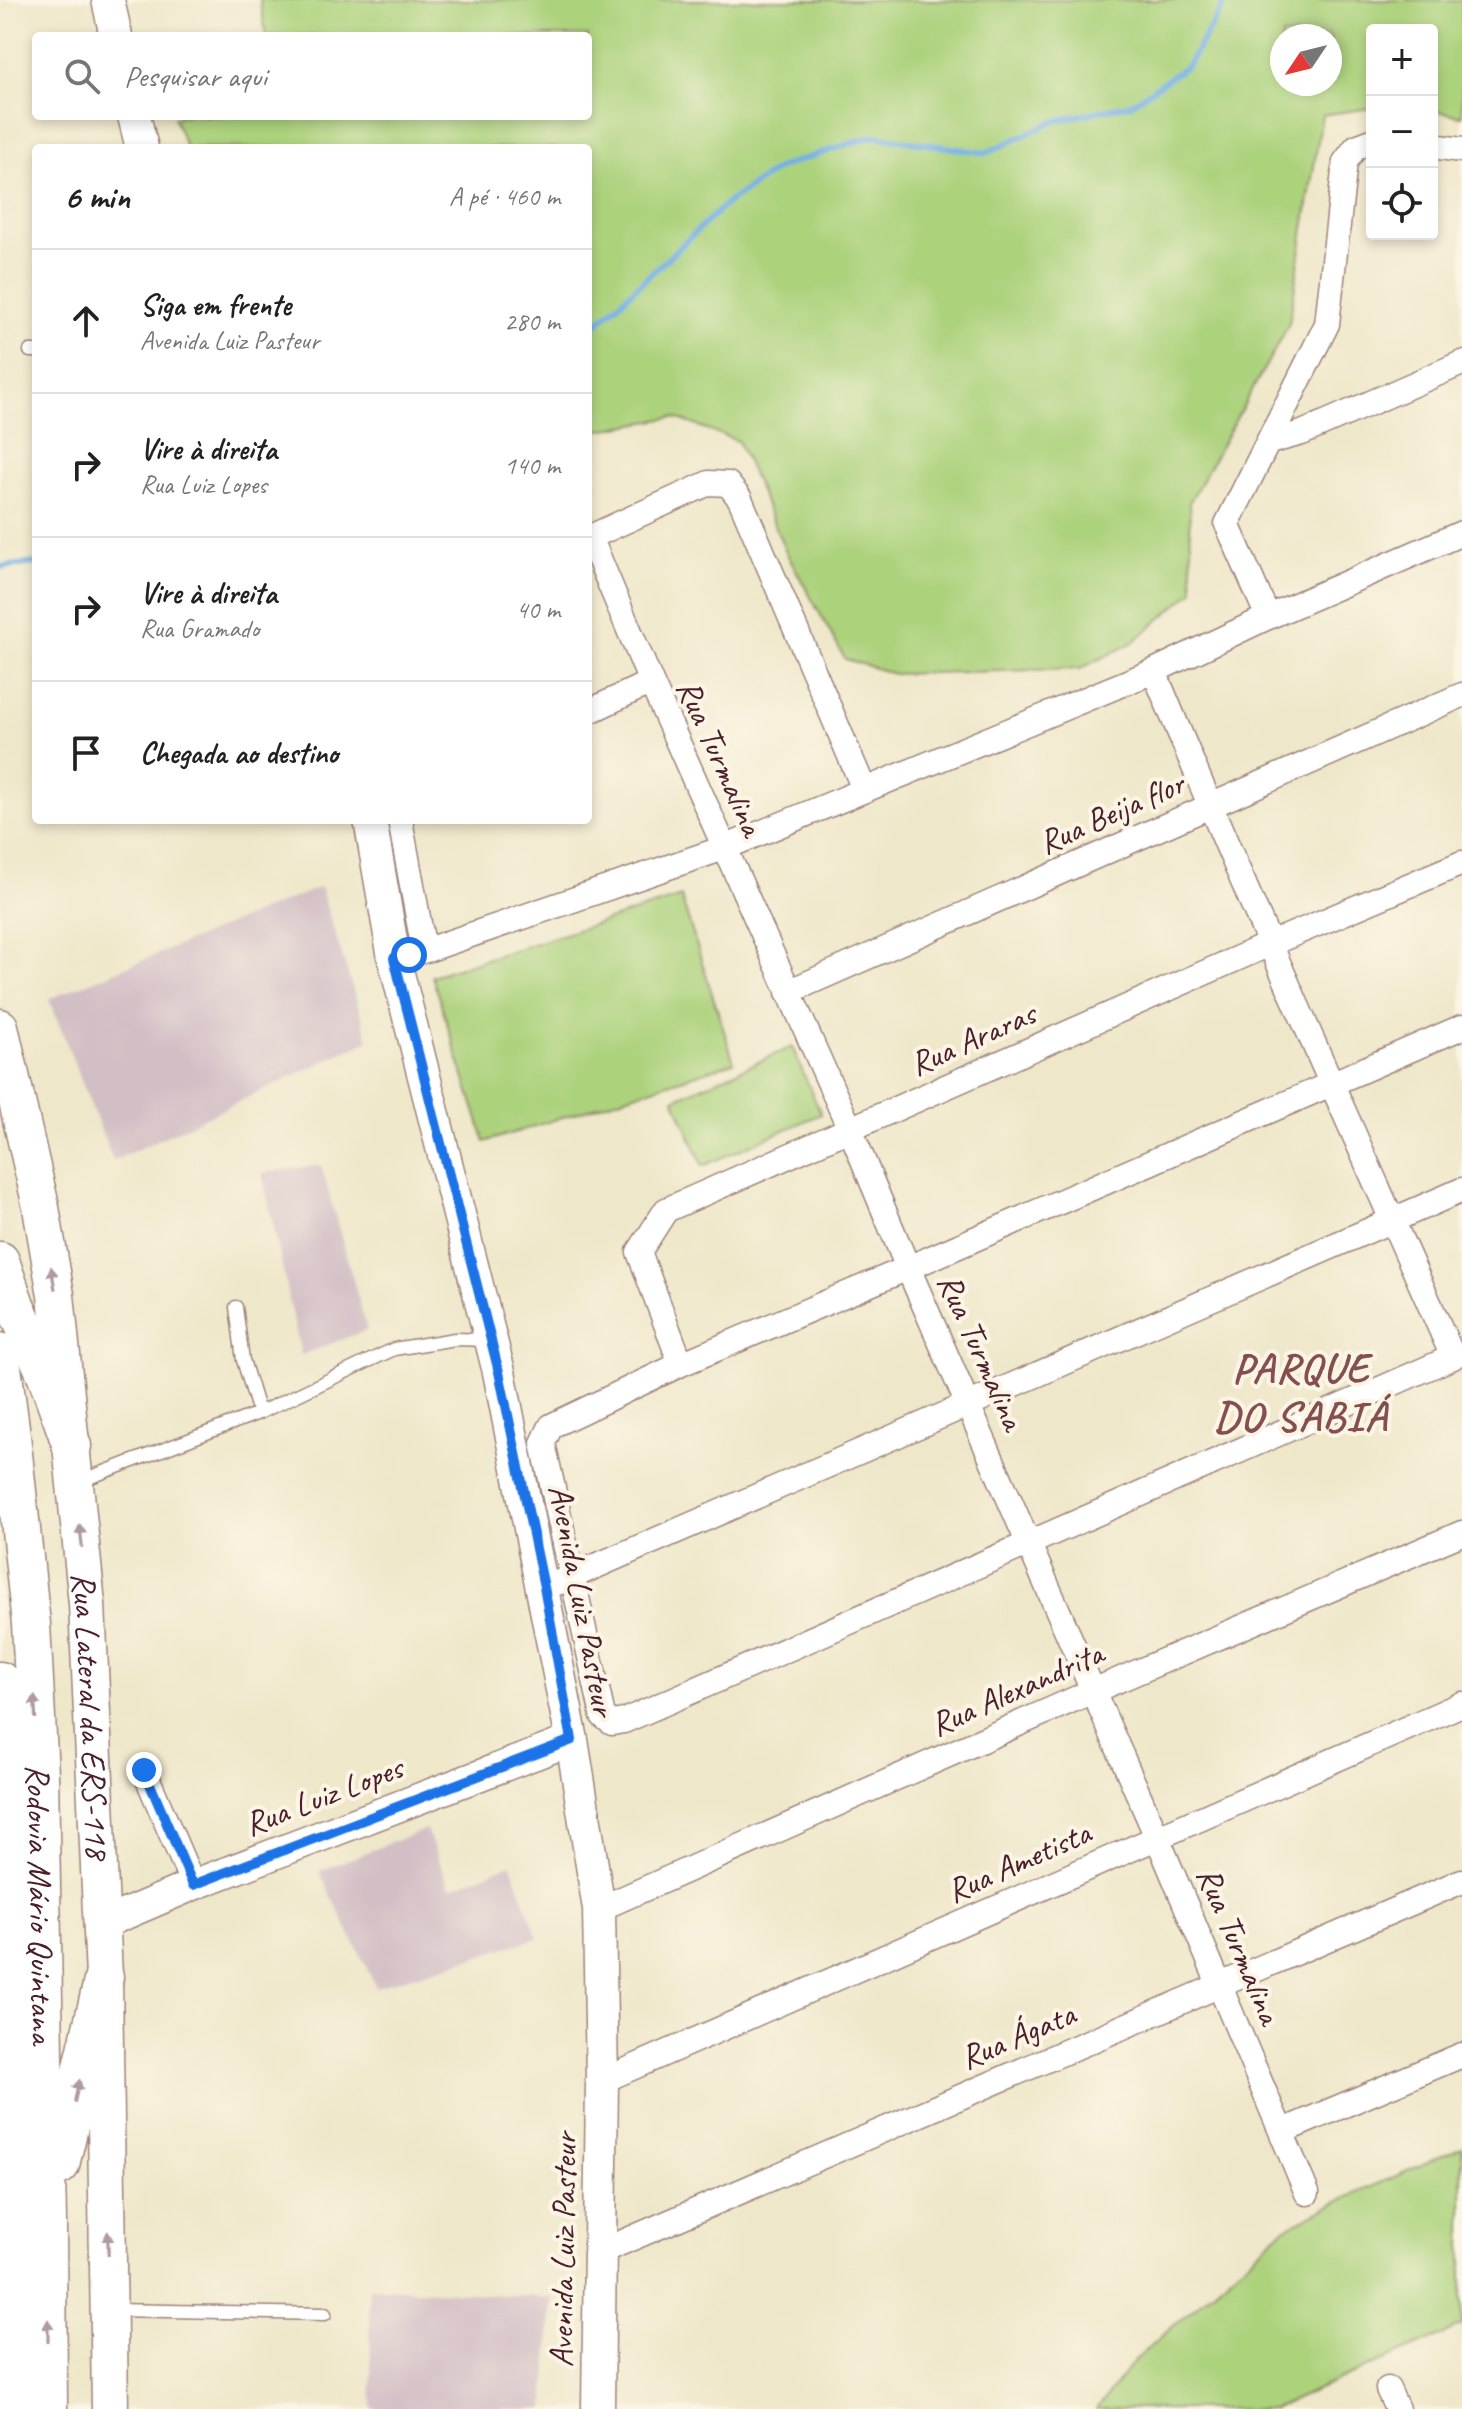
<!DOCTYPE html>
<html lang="pt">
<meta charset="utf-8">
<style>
:root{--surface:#fff;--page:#f2f2f2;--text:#222;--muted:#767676;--line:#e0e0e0}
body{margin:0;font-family:Caveat,sans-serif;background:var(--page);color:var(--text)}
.controls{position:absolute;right:24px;top:24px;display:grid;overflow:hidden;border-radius:8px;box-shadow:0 4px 12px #0003}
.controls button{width:72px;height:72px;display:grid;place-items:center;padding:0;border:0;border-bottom:2px solid var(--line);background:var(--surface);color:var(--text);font:40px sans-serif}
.compass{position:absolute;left:1270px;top:24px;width:72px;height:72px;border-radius:50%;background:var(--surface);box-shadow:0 4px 12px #0003;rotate:235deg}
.stop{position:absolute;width:24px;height:24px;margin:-18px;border:6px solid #1a73e8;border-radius:50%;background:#fff}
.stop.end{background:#1a73e8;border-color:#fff;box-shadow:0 2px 8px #0008}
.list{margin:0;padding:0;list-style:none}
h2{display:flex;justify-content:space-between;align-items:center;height:104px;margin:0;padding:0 32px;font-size:34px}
h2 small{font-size:26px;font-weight:400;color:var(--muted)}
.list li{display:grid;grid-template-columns:52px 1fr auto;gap:24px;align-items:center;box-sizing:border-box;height:144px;padding:0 32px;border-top:2px solid var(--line)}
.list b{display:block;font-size:30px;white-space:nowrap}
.list p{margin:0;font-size:26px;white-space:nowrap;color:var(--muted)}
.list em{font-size:26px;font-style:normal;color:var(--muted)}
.icon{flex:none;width:44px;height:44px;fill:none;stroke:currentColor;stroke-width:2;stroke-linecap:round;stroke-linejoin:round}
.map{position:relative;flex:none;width:1462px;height:2409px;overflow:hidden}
.search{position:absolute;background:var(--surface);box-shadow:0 4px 12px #0003;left:32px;top:32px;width:560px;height:88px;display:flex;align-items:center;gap:20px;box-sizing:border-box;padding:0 28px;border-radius:8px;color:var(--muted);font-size:30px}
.panel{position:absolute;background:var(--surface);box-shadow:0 4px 12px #0003;left:32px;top:144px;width:560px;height:680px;border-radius:8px}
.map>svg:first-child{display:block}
</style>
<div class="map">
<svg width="1462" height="2409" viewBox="0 0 1462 2409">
<rect width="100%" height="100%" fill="#fcf5e5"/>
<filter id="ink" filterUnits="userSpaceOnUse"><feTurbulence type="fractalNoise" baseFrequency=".0125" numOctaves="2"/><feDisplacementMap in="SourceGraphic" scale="16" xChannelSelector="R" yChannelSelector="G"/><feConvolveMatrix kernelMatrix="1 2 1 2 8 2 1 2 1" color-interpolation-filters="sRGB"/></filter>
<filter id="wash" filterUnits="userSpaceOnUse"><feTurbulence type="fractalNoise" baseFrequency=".006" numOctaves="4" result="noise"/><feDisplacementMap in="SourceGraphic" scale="32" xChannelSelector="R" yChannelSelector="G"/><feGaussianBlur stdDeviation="1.8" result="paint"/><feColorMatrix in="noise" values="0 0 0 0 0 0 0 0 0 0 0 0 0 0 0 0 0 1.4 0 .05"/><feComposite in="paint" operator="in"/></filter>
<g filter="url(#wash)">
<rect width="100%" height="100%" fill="#eee7c9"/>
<!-- industrial -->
<path fill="#d2bec5" d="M 320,887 L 369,1040 L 113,1161 L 49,999 Z
M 321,1165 L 367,1330 L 301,1355 L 262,1173 Z
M 426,1829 L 450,1888 L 511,1864 L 538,1938 L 376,1987 L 319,1871 Z
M 369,2287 L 552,2298 L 545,2409 L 372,2409 Z"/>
<!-- green -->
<path fill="#acd27c" stroke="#7b7854" stroke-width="2" fill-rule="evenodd" d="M 260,0 L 1462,0 L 1462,116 L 1432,110 L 1432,30 L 1372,30 L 1372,108 L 1322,115 L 1289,324 L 1189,503 L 1193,591 L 1132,643 L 1080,669 L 894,674 L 845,659 L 787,554 L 738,441 L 674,417 L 588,432 L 588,148 L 186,148 L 174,118 L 180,116 L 588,116 L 588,36 L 266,36 ZM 1330,36 L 1330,84 L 1282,84 L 1282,36 Z
M 681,897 L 734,1062 L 485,1142 L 432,976 Z
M 792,1047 L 821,1114 L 703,1166 L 674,1099 Z
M 1462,2147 L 1462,2326 L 1273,2409 L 1097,2409 L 1135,2360 L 1283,2229 L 1344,2199 Z"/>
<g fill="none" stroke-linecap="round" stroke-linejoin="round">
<!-- stream -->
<path stroke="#72afe4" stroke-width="6" d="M 588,332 L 727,203 L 780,167 L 873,136 L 986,153 L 1055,121 L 1131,104 L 1188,65 L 1227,0
M 0,567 L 36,563"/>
</g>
</g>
<g filter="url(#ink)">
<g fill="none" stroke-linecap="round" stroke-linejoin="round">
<defs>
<path id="service" d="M 30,351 L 36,351
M 236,1307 L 243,1360 L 259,1413
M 78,1482 L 259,1413 L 394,1349 L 455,1339 L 488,1340
M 112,2310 L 325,2314"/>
<path id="minor" d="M 1432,146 L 1462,150
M 1269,442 L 1302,433 L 1462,363
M 590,537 L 651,682 L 850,1129 L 908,1268 L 1157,1837 L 1307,2193
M 588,538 L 709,483 L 728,484 L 740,499 L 864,789
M 1268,617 L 1227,524 L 1327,324 L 1345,162 L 1356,147 L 1372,141
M 1154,671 C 1249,902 1352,1129 1453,1357 L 624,1721 L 612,1723 L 603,1716 L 543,1443 L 551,1426 L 681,1364 L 908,1268 L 1462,1027
M 588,712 L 651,682
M 400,820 L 424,950
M 394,958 L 430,949 L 724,848 L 1154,671 L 1268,617 L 1462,533
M 788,992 L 1462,695
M 681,1364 L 639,1252 L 666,1210 L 1270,944 L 1462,863
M 557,1583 L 1462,1190
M 144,1770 L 193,1885
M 599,1909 L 1093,1691 L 1462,1533
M 602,2081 L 1462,1704
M 1283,2131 L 1462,2055
M 600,2252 L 1462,1881
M 1388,2389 L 1397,2409"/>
<path id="tertiary" d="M 102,1924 L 193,1885 L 572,1740"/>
<path id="secondary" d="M 108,0 L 116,36
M 134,116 L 142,148
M 370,820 L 394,958 L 499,1372 L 572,1740 L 599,1909 L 602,2081 L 598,2409"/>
<g id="primary">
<path id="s1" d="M 0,1027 L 40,1202 L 56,1295 L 87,1604 L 104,1977 L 110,2409"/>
</g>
<g id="trunk">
<path d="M 0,1261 L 15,1305 L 47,1376 L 72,1446"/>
<path id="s2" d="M 0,1352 L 11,1435 L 31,1624 L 39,1774 L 47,2222 L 48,2409"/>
<path d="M 0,1681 C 18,1923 10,2166 13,2409"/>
<path d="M 60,2165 L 104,1977"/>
</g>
</defs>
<!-- service casing -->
<use href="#service" stroke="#9c837a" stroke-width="15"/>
<!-- minor casing -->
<use href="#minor" stroke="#9c837a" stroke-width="27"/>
<!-- tertiary casing -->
<use href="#tertiary" stroke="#9c837a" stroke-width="33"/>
<!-- secondary casing -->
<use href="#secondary" stroke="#9c837a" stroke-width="35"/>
<!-- primary casing -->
<use href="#primary" stroke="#9c837a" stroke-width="39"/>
<!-- trunk casing -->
<use href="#trunk" stroke="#9c837a" stroke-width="41"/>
<!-- service -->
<use href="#service" stroke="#fff" stroke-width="12"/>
<!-- minor -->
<use href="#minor" stroke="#fff" stroke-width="24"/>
<!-- tertiary -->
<use href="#tertiary" stroke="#fff" stroke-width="30"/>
<!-- secondary -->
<use href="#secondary" stroke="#fff" stroke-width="32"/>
<!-- primary -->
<use href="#primary" stroke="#fff" stroke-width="36"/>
<!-- trunk -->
<use href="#trunk" stroke="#fff" stroke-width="38"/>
</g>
<!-- one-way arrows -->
<defs><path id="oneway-solid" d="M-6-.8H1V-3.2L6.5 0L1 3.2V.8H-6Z" transform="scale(2)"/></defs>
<g fill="#ae9aa0">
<use href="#oneway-solid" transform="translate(53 1278) rotate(-100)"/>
<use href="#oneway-solid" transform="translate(81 1536) rotate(-96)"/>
<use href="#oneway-solid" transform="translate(35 1707) rotate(-93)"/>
<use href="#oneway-solid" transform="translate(77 2091) rotate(-77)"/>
<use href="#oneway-solid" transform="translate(108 2243) rotate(-91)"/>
<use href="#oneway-solid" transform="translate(48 2331) rotate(-90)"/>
</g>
</g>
<g fill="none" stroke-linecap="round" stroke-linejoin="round" filter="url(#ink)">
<!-- route -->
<path stroke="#1a73e8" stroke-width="10" d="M 144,1770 L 193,1885 L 572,1740 L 544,1587 L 499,1372 L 394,958 L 409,955"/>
</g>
<g text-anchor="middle" stroke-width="8" stroke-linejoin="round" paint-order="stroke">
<!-- street labels -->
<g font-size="34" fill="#4a1f2b" stroke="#fcf5e5">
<text transform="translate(721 757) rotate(66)" y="12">Rua Turmalina</text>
<text transform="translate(1111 812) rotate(-24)" y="12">Rua Beija flor</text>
<text transform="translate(972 1038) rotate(-24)" y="12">Rua Araras</text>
<text transform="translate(982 1351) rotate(66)" y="12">Rua Turmalina</text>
<text transform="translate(583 1600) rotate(79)" y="12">Avenida Luiz Pasteur</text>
<text transform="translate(1016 1688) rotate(-24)" y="12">Rua Alexandrita</text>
<text dy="12" stroke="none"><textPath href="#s1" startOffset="696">Rua Lateral da ERS-118</textPath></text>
<text transform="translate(323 1795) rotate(-21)" y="12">Rua Luiz Lopes</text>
<text transform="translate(1018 1861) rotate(-24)" y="12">Rua Ametista</text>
<text dy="12" stroke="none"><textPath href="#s2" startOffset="554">Rodovia Mário Quintana</textPath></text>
<text transform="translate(1240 1945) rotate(67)" y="12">Rua Turmalina</text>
<text transform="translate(1017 2035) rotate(-23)" y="12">Rua Ágata</text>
<text transform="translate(562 2250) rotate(-89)" y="12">Avenida Luiz Pasteur</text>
</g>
<!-- district labels -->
<g font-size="42" font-weight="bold" letter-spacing="2" fill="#854f4f" stroke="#fcf5e5">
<text x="1301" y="1382">PARQUE<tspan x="1301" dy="48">DO SABIÁ</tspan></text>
</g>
</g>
</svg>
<div class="controls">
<button>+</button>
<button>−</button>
<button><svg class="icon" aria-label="locate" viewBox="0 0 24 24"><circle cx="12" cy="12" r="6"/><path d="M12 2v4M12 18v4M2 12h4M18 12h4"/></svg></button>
</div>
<svg class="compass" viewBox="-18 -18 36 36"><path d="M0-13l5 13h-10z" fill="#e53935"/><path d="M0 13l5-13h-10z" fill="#767676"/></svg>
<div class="stop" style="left:409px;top:955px"></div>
<div class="stop end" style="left:144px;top:1770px"></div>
<div class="search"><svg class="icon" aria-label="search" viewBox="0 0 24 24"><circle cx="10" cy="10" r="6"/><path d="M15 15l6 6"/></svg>Pesquisar aqui</div>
<section class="panel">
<h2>6 min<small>A pé · 460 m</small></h2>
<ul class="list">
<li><svg class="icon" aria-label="ahead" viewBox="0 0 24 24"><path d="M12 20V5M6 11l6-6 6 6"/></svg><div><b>Siga em frente</b><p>Avenida Luiz Pasteur</p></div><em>280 m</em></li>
<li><svg class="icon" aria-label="right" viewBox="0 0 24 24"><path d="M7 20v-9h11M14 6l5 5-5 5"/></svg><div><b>Vire à direita</b><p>Rua Luiz Lopes</p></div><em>140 m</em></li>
<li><svg class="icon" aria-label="right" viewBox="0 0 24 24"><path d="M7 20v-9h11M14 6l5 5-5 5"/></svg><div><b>Vire à direita</b><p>Rua Gramado</p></div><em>40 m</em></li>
<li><svg class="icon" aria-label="arrive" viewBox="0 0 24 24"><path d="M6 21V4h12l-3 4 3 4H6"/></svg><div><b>Chegada ao destino</b></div></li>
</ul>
</section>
</div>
